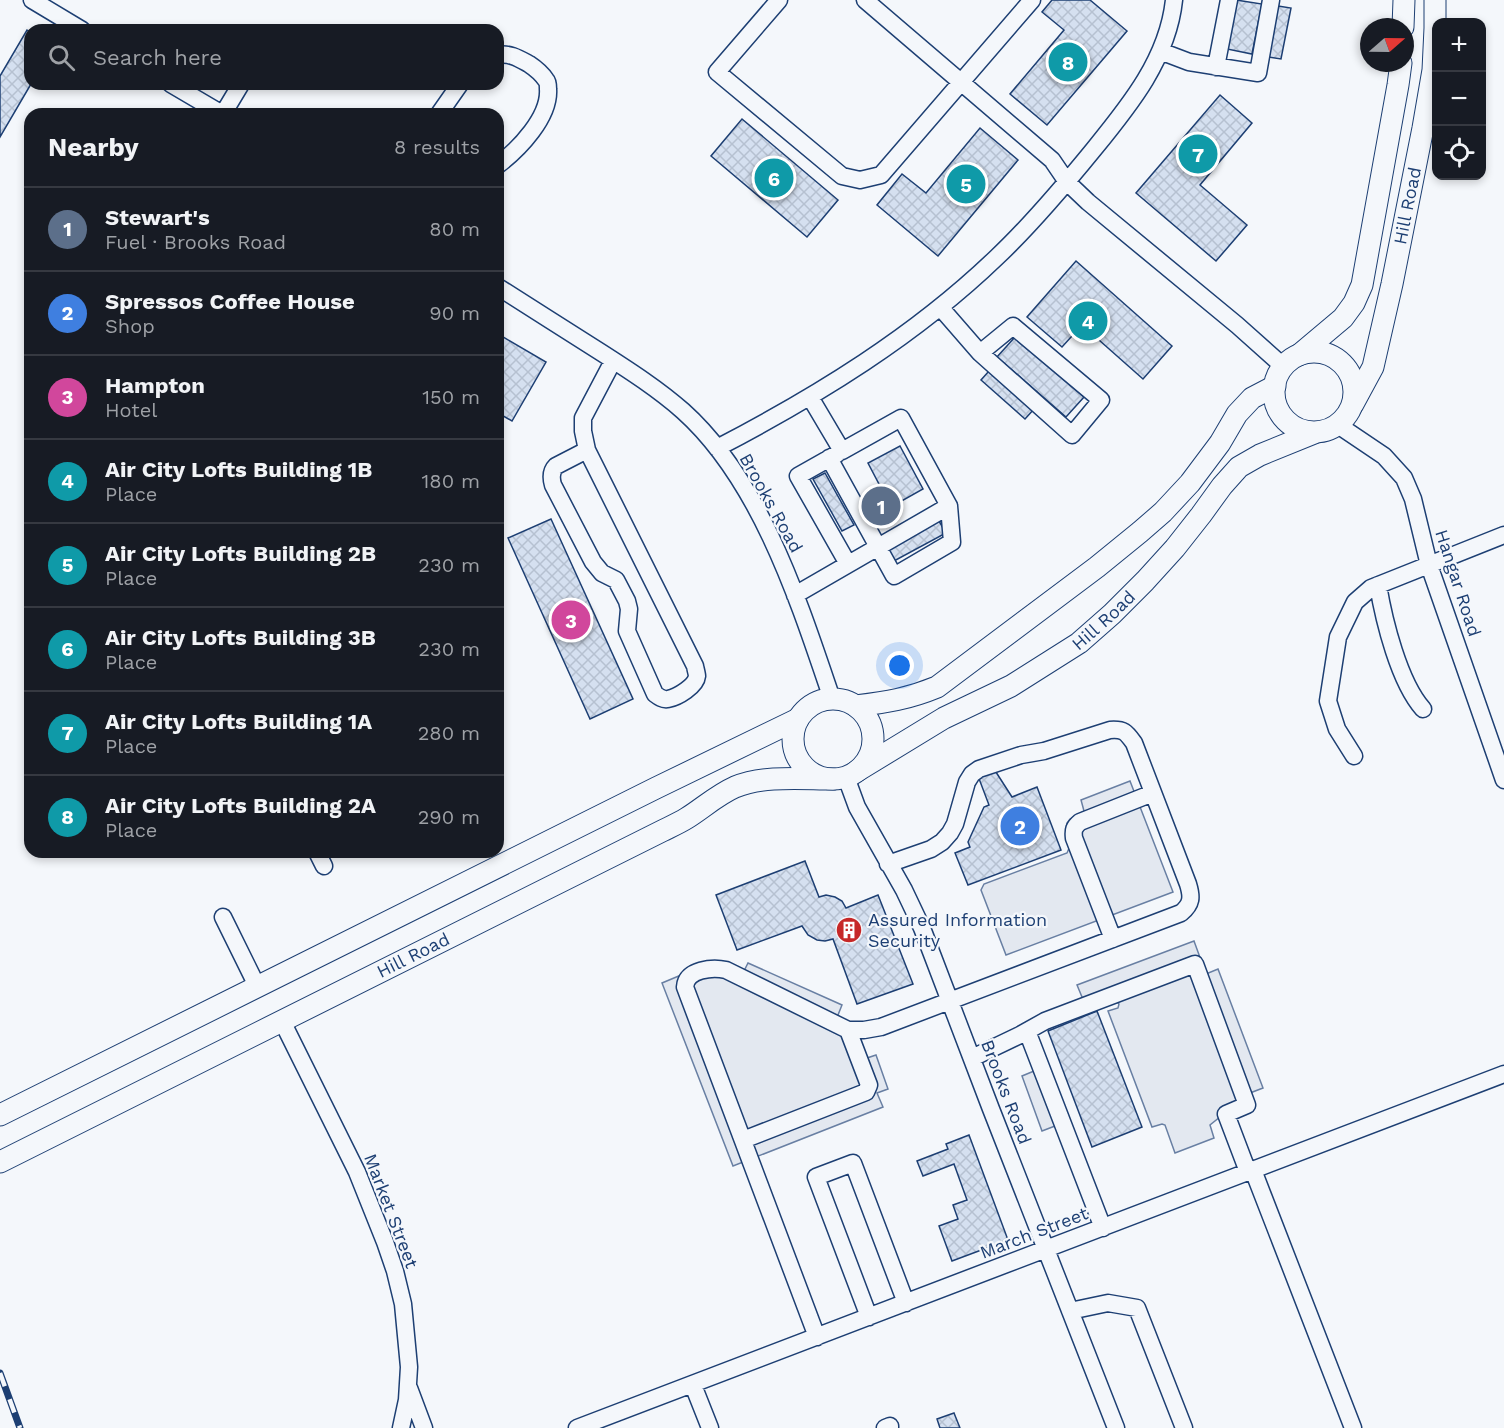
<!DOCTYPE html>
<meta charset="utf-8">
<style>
:root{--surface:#171b24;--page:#242831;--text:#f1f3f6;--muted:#9ea1a6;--line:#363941;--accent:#c62828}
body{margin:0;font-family:"Work Sans",sans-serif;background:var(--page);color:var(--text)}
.controls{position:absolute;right:18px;top:18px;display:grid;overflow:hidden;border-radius:12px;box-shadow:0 3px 9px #0003}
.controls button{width:54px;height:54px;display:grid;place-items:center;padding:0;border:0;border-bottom:2px solid var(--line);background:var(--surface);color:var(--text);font:30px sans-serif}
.compass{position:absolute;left:1360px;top:18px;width:54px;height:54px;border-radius:50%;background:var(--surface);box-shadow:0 3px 9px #0003;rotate:70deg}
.you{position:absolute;left:900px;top:666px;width:21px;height:21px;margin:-15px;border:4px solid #fff;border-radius:50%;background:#1a73e8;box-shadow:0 0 0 9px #1a73e833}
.badge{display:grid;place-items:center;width:39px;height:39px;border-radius:50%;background:var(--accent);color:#fff;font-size:20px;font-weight:700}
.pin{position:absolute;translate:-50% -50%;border:3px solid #fff;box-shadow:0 2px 6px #0006}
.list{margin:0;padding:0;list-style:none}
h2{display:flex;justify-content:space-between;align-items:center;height:78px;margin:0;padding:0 24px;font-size:26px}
h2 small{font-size:20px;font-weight:400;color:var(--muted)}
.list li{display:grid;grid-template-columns:39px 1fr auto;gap:18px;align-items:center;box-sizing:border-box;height:84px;padding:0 24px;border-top:2px solid var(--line)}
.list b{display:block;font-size:22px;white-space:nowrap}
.list p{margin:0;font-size:20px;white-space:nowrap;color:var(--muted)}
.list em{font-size:20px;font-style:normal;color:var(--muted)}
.icon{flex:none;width:33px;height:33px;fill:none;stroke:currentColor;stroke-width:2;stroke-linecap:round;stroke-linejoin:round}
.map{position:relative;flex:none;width:1504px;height:1428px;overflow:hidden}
.search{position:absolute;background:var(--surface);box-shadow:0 3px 9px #0003;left:24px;top:24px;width:480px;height:66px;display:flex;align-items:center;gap:15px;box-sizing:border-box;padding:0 21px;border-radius:18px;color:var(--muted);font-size:22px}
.panel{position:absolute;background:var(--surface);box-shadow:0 3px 9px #0003;left:24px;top:108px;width:480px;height:750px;border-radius:18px}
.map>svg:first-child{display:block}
</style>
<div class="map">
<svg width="1504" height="1428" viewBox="0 0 1504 1428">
<defs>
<pattern id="building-cross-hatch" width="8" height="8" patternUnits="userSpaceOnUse" patternTransform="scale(1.5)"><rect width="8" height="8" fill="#d5e0f0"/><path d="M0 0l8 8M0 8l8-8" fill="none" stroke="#b6c1d1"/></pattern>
</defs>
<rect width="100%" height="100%" fill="#f4f7fb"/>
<!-- parking -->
<path fill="#e3e8f0" stroke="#687fa3" stroke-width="1.5" d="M 1130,781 L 1173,892 L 1006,955 L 981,890 L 984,884 L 1067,853 L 1070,846 L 1066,830 L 1067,823 L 1070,819 L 1084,811 L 1081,800 Z
M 1194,941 L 1206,974 L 1218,969 L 1263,1088 L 1250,1093 L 1210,1125 L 1214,1138 L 1175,1153 L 1165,1125 L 1162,1124 L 1152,1127 L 1108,1011 L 1118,1008 L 1119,1004 L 1117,1002 L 1097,1008 L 1082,997 L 1077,985 Z
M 748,963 L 842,1005 L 838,1015 L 864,1059 L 876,1055 L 888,1089 L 877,1093 L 883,1107 L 733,1166 L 662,983 L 693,970 L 743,973 Z
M 1034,1071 L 1055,1126 L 1042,1131 L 1022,1076 Z"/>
<!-- building -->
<path fill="url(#building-cross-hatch)" stroke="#1d3f73" stroke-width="1.5" d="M 1052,0 L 1090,0 L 1127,31 L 1047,125 L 1010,94 L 1064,30 L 1042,12 Z
M 1236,0 L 1262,4 L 1252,54 L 1227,49 Z
M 1278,6 L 1291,8 L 1281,59 L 1268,57 Z
M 27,30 L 30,32 L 31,84 L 0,137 L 0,76 Z
M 1220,95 L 1252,123 L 1200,185 L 1247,225 L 1216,261 L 1136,193 Z
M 742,119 L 838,200 L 807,237 L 711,156 Z
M 980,128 L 1018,160 L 938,256 L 877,205 L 902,174 L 926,193 Z
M 1076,261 L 1172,346 L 1143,379 L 1082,325 L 1062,347 L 1027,317 Z
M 498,334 L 546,362 L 512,421 L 498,413 Z
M 1015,337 L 1084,397 L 1066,417 L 997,357 Z
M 989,371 L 1034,409 L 1025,419 L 981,380 Z
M 900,446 L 923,489 L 891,507 L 868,463 Z
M 825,473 L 854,525 L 842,531 L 813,479 Z
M 551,519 L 633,699 L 590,719 L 508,538 Z
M 939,521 L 946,533 L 894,561 L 887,549 Z
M 994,769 L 1012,797 L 1037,787 L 1061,850 L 968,885 L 955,853 L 970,847 L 968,842 L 984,807 L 989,805 L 978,776 Z
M 805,861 L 819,897 L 826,895 L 835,897 L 842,901 L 846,908 L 878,895 L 913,984 L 857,1004 L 833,939 L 825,941 L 817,940 L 808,935 L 802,926 L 737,950 L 716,895 Z
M 1097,1011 L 1142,1127 L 1092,1147 L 1048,1031 Z
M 969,1135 L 1008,1240 L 952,1261 L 939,1226 L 958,1219 L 953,1205 L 967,1200 L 954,1164 L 923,1176 L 917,1161 L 948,1149 L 946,1144 Z
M 954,1413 L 960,1428 L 940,1428 L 937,1419 Z"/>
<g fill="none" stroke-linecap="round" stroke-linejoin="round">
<defs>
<path id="minor" d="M 32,0 L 82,30
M 779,0 L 717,72 L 842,176 L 860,180 L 881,175 L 1032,0
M 865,0 L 1052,160 L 1067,182 L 1088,202 L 1237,325 L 1284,367
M 1160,51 L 1189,62 L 1258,73 L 1271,0
M 498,55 C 510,53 518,58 529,64 C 535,68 542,74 546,80 C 548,82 548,86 548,89 C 550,117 519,149 498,165
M 1216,67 L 1229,0
M 171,84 L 222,114
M 223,114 L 241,84
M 439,114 L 460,84
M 498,287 C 533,309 567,331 602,353 C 630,371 658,389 683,411 C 761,481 799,602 832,699
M 940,307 L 980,353 L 1072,435 L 1101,400 L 1013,326 L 980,353
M 1338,425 L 1384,456 L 1404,478 L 1413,499 L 1429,565 L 1504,780
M 717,448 C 817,396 915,336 997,257 C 1032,224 1063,187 1094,149 C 1130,105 1168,58 1174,0
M 587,450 L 556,466 C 551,471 551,478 553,485 L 593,562 L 602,573 L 616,580 L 627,601 L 629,609 L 627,631 L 655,694 C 659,697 663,700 668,699 C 678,697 696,686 697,676 C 697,674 695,667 695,666 L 587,450 L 583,431 L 583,418 L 613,361
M 837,454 L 798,476 L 848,564
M 829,458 L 894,576 L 952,542 L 949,506
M 1378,585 C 1384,621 1399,682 1423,709
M 795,595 L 949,506 L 901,418 L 842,451 L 810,397
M 1354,756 L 1337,729 L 1328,701 L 1338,637 L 1355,602 L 1371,588 L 1504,535
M 846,777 L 857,807 L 904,890 L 922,928 L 991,1109 L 1116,1428
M 317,852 L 324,866
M 223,917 L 257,986
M 1113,939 L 1074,838 C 1073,830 1074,827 1080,822 L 1153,793
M 282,1021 L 357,1172 L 385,1242 L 395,1271 L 403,1304 L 409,1367 L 407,1400 L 401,1428
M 1027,1031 L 1103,1228
M 972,1058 L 1020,1035 L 1045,1021 L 1195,964 L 1247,1105 L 1226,1114 L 1248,1172
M 743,1140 L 866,1092 L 869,1085 L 848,1030
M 1253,1170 L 1353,1428
M 1070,1311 L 1108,1303 L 1137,1308 L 1184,1428
M 869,1317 L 816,1177 L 853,1163 L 906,1303
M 817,1337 L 685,987 C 686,969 713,967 726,970 L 848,1030 L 864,1030 L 881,1027 L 1181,913 C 1192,904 1192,897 1188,884 L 1134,743 C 1126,732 1124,729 1110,730 L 1044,751 L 1021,755 L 979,769 L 972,774 L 967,782 L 955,824 L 950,833 L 942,842 L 931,849 L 888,864
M 693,1385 L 710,1428
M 409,1388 L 424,1428
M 577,1428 L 1504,1074
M 885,1428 L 890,1426 L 890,1428"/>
<g id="major">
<path d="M 1403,27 L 1404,0"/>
<circle cx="1314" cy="392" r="40"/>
<path d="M 1299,355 L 1343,318 L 1354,303 L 1362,285 L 1398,85 L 1401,63"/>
<path id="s1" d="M 1353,404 L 1373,367 L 1392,284 L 1423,128 L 1433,70 L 1435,28 L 1435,0"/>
<circle cx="833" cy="739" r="40"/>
<path d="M 856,706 C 887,702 908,699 937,687 L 1097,567 L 1140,532 L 1163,512 L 1190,483 L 1220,443 L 1237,414 L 1252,398 L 1275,386"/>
<path id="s2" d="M 857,771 L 944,718 L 1011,686 L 1079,643 L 1112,614 L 1145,581 L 1175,548 L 1201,515 L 1222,486 L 1239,467 L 1260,455 L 1314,433"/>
<path d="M 0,1115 L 656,788 L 798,719"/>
<path id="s3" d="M 0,1162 L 662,831 C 670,827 679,823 687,818 C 703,808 717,795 735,787 C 765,775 801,779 833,779"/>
</g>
</defs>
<!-- minor casing -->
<use href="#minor" stroke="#1d3f73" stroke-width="19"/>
<!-- major casing -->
<use href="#major" stroke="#1d3f73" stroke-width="23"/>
<!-- minor -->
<use href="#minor" stroke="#f4f7fb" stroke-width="16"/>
<!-- major -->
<use href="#major" stroke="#f4f7fb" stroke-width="21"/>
<defs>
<path id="rail" d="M 0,1373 L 20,1428"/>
</defs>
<!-- rail casing -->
<use href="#rail" stroke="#1d3f73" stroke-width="7"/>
<!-- rail -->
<use href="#rail" stroke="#f4f7fb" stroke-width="4.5" stroke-dasharray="14" stroke-linecap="butt"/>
</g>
<!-- icons -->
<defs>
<symbol id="building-disc" viewBox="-11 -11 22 22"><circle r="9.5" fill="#c62828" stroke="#f4f7fb"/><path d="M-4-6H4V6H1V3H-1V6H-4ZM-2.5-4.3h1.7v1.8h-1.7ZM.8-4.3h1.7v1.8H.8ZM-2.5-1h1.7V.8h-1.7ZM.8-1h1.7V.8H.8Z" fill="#fff"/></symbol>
</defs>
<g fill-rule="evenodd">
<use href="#building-disc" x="834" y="915" width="30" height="30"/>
</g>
<g text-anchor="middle" stroke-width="4.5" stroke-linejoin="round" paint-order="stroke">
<!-- street labels -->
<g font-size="18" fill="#1d3f73" stroke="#f4f7fb">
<text dy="6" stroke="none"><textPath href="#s1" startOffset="207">Hill Road</textPath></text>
<text transform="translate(771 503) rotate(61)" y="6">Brooks Road</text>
<text transform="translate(1458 583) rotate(72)" y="6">Hangar Road</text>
<text dy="6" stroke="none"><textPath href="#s2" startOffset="290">Hill Road</textPath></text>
<text dy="6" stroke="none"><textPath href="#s3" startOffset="462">Hill Road</textPath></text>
<text transform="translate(1006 1092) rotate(69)" y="6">Brooks Road</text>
<text transform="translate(391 1211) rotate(69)" y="6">Market Street</text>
<text transform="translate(1034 1233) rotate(-21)" y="6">March Street</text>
</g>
<!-- poi labels -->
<g font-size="18" fill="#1d3f73" stroke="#f4f7fb" text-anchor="start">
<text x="868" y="926">Assured Information<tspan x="868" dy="21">Security</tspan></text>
</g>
</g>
</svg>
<div class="controls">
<button>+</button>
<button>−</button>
<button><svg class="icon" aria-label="locate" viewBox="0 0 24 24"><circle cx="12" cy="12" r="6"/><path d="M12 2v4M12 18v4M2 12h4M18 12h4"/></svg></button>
</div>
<svg class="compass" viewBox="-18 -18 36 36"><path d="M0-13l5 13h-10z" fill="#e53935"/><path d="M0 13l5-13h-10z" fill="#9ea1a6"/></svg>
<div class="you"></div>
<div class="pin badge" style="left:881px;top:506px;background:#5c6f8a">1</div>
<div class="pin badge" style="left:1020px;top:826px;background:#3f7fe0">2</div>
<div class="pin badge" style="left:571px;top:620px;background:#d1479c">3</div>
<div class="pin badge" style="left:1088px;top:321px;background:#0f9aa8">4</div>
<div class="pin badge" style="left:966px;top:184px;background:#0f9aa8">5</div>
<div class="pin badge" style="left:774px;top:178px;background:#0f9aa8">6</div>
<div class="pin badge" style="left:1198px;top:154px;background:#0f9aa8">7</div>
<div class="pin badge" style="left:1068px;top:62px;background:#0f9aa8">8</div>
<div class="search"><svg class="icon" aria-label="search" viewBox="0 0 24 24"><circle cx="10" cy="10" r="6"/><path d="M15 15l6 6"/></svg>Search here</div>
<section class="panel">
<h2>Nearby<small>8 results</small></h2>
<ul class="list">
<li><span class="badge" style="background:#5c6f8a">1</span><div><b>Stewart's</b><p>Fuel · Brooks Road</p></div><em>80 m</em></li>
<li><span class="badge" style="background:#3f7fe0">2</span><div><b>Spressos Coffee House</b><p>Shop</p></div><em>90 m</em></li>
<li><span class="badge" style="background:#d1479c">3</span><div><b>Hampton</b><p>Hotel</p></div><em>150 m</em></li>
<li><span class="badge" style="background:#0f9aa8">4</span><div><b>Air City Lofts Building 1B</b><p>Place</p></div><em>180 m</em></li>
<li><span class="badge" style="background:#0f9aa8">5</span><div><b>Air City Lofts Building 2B</b><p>Place</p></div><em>230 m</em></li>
<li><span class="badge" style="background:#0f9aa8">6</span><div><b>Air City Lofts Building 3B</b><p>Place</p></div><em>230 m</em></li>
<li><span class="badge" style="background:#0f9aa8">7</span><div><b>Air City Lofts Building 1A</b><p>Place</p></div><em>280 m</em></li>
<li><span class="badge" style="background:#0f9aa8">8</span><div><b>Air City Lofts Building 2A</b><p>Place</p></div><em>290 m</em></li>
</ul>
</section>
</div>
